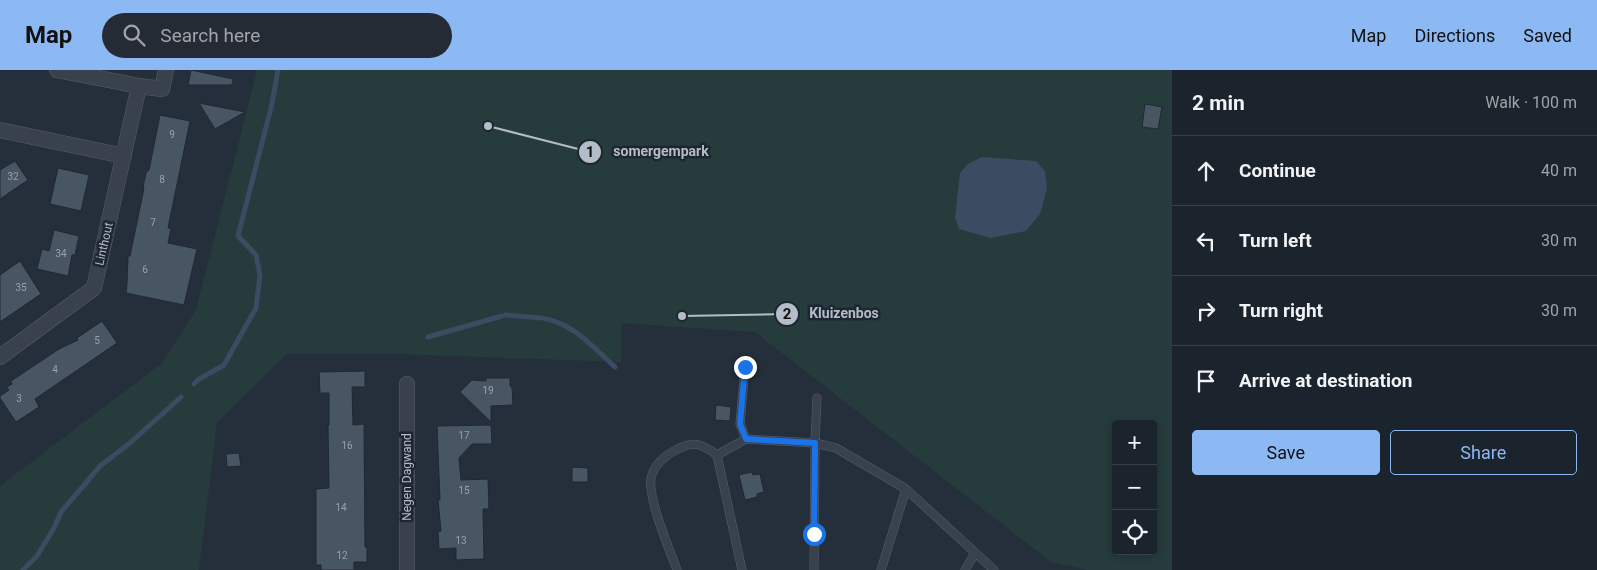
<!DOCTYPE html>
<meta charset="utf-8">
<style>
:root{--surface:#1b232c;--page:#242b34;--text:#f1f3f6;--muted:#a0a4a9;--line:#394048;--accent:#8cb9f3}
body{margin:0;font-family:Roboto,sans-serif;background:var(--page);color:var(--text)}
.controls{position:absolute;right:15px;bottom:15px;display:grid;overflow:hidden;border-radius:5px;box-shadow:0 2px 8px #0003}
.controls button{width:45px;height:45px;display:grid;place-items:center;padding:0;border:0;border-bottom:1px solid var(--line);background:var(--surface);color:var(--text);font:25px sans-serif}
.stop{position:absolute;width:15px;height:15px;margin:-11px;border:4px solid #1a73e8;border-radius:50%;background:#fff}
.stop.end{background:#1a73e8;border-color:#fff;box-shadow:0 1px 5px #0008}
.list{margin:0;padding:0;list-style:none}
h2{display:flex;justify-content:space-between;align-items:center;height:65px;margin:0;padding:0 20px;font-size:21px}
h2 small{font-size:16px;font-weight:400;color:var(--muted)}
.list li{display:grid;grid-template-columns:32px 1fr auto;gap:15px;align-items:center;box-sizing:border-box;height:70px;padding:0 20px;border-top:1px solid var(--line)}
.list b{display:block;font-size:19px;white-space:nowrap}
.list em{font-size:16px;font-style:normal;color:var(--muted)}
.actions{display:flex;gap:10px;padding:15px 20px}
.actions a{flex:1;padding:11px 0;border:1px solid var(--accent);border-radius:5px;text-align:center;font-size:18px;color:var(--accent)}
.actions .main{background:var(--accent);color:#111}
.icon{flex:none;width:28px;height:28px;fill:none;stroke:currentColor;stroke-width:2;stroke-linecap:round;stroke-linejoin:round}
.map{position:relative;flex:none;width:1172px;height:500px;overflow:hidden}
header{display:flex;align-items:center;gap:30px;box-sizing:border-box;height:70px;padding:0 25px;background:var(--accent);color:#111}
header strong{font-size:24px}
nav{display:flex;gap:28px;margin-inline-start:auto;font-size:18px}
.search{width:350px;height:45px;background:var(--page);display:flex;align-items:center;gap:12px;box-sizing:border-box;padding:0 18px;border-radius:28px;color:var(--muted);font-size:19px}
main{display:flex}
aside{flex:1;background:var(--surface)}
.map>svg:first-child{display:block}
</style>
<header>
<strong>Map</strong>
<div class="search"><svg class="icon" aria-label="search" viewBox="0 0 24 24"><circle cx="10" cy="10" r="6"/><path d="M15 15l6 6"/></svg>Search here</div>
<nav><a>Map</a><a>Directions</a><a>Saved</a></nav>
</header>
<main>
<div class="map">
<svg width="1172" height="500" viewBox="0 0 1172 500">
<rect width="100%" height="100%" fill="#242f3b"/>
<!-- green -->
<path fill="#263b3c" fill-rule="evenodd" d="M 257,0 L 1172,0 L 1172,500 L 1088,500 L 1051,492 L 755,262 L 622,253 L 621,292 L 395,284 L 287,284 L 217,353 L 199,500 L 0,500 L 0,416 L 162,293 L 196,240 ZM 1116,354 L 1153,354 L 1153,481 L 1116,481 Z"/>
<!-- water -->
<path fill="#394c62" d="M 982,87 L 1036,91 L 1045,101 L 1047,119 L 1040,144 L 1026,161 L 991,168 L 959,159 L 955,147 L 960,103 L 968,94 Z"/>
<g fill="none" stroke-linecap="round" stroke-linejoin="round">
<!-- stream -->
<path stroke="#394c62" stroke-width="5" d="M 506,245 L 542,248
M 546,249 C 574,254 595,279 615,297
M 428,267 L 502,246
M 194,314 L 199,309 L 224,295 L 256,238 L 260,205 L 256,185 L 238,166 L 272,34 L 278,0
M 23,500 L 37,486 L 54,458 L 61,442 L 85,414 L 100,396 L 130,373 L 181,327"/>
</g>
<!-- building -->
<path fill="#485562" stroke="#1f2833" d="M 191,0 L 233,9 L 232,15 L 188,15 Z
M 199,33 L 245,42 L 215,59 Z
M 1145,34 L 1162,37 L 1158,59 L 1142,57 Z
M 160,45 L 190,51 L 168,158 L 171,158 L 168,173 L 197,179 L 184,235 L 126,223 L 127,214 L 128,186 L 130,186 L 144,118 L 143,117 L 146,103 L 149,100 Z
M 15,91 L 28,110 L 0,129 L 0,100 Z
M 58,98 L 89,105 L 81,141 L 50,134 Z
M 54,160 L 79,166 L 75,185 L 72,185 L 68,206 L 37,199 L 42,179 L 49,181 Z
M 20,191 L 41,224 L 0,252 L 0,205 Z
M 102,251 L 117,273 L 35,329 L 39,337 L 16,352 L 0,328 L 0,326 L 9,320 L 7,317 L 12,314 L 11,311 L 59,279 L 78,270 L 77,268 Z
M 365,301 L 365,317 L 352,317 L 353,355 L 364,354 L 365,477 L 367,477 L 367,492 L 354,492 L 354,500 L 321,500 L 321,495 L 316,495 L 316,419 L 329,418 L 328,355 L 329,355 L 329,323 L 320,323 L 319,302 Z
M 486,308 L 510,308 L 510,316 L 512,317 L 513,335 L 491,336 L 491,352 L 460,322 L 472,310 L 486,311 Z
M 716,335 L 731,337 L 730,351 L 715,350 Z
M 491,355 L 492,374 L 472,374 L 459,388 L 461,410 L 488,409 L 489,439 L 483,439 L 484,489 L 456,490 L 456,478 L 439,479 L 438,461 L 441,461 L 438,430 L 440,430 L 437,356 Z
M 239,383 L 241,396 L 227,397 L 226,384 Z
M 572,397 L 588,398 L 588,412 L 572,412 Z
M 752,402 L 753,405 L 760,404 L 764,422 L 757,424 L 757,427 L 745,430 L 739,405 Z"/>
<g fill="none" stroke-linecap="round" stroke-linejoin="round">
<defs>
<path id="lane" d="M 745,297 L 740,354 L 746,369
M 817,328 L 815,373 L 836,378 L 906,419 L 994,500
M 717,385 L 746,369 L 815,373 L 814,500
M 677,500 C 669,478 648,430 651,408 C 654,395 665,385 676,380 C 694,370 702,374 717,385 L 742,500
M 881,500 L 906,419
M 965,500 L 975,483"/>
<path id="street" d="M 57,0 L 139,16 L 162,19 L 166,0
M 0,60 L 124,86
M 0,287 L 94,218 L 139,16
M 407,314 L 407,500"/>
</defs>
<!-- lane casing -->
<use href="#lane" stroke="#565f6a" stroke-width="9"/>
<!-- street casing -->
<use href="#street" stroke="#565f6a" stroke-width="16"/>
<!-- lane -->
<use href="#lane" stroke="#38414c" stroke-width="8"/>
<!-- street -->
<use href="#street" stroke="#38414c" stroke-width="15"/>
</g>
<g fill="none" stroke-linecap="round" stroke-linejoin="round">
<!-- route -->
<path stroke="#1a73e8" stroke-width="6" d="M 745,297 L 740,354 L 746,369 L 815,373 L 814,464"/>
</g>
<g text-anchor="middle" stroke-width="5" stroke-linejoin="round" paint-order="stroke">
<!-- number labels -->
<g font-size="10" fill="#98a2ae">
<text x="172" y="68">9</text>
<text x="13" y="110">32</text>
<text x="162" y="113">8</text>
<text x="153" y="156">7</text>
<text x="61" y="187">34</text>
<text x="145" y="203">6</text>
<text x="21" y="221">35</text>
<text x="97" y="274">5</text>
<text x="55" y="303">4</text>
<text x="488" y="324">19</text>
<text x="19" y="332">3</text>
<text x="464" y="369">17</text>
<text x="347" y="379">16</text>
<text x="464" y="424">15</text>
<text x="341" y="441">14</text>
<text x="461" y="474">13</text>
<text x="342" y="489">12</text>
</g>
<!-- street labels -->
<g font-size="12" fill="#b3bcc7" stroke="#1d2631">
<text transform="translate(104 174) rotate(-77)" y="4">Linthout</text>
<text transform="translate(407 407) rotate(-90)" y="4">Negen Dagwand</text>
</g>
</g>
<!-- callouts -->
<path fill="none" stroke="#b3bcc7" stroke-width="2" d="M488 56L590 82M682 246L787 244"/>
<g fill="#b3bcc7" stroke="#1d2631" stroke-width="2">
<circle cx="488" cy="56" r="5"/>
<circle cx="682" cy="246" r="5"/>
<circle cx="590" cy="82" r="12"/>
<circle cx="787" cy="244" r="12"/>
</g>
<g font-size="15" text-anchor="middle" font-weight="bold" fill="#111">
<text x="590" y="87">1</text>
<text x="787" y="249">2</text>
</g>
<g font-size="14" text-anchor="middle" font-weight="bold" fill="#b3bcc7" stroke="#1d2631" stroke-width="5" stroke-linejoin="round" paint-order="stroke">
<text x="661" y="86">somergempark</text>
<text x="844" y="248">Kluizenbos</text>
</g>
</svg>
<div class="controls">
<button>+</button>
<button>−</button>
<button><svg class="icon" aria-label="locate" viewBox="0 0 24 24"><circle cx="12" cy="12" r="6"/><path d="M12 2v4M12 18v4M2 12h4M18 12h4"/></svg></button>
</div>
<div class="stop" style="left:814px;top:464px"></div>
<div class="stop end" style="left:745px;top:297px"></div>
</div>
<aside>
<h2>2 min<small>Walk · 100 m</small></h2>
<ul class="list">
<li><svg class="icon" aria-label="ahead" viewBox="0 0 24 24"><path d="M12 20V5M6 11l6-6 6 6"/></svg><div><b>Continue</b></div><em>40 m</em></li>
<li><svg class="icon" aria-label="left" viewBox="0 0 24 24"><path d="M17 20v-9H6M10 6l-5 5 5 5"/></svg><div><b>Turn left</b></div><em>30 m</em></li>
<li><svg class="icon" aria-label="right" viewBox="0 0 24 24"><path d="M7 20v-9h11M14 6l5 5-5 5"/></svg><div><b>Turn right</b></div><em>30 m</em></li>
<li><svg class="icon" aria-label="arrive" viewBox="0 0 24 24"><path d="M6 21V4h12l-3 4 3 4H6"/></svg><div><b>Arrive at destination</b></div></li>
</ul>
<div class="actions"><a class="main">Save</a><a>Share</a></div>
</aside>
</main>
